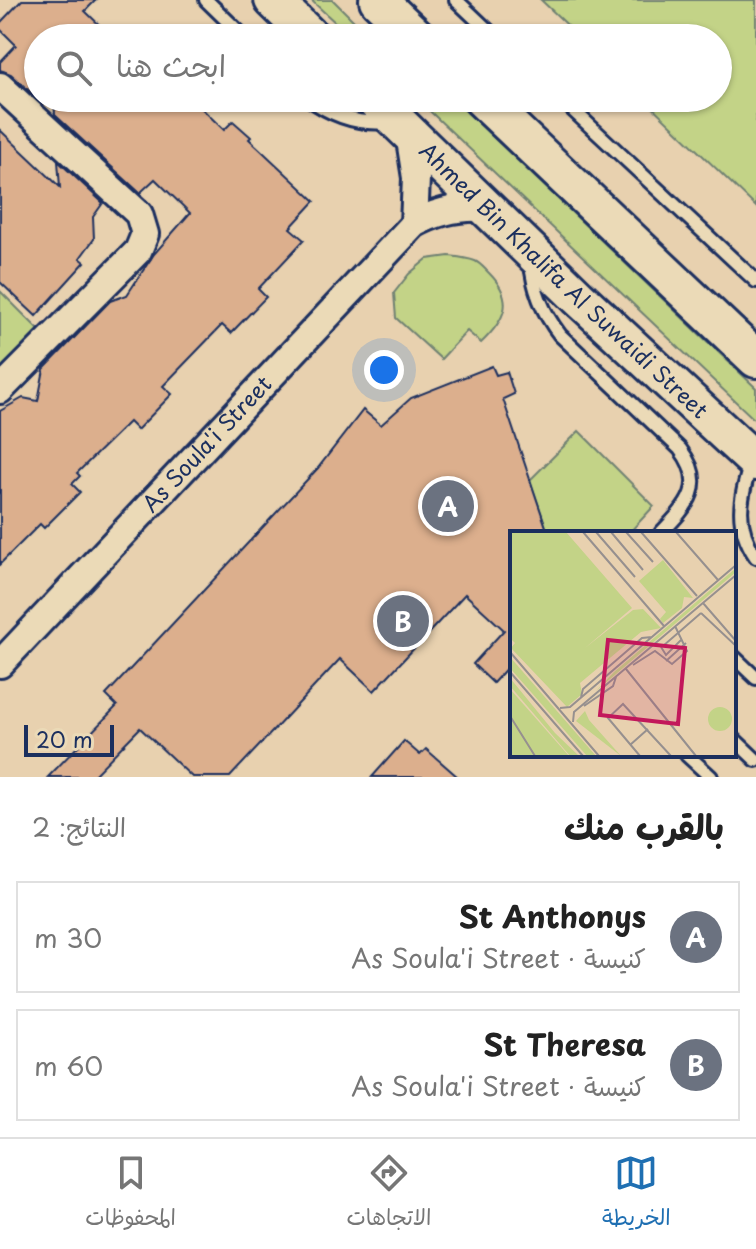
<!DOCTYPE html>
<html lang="ar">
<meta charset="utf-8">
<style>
:root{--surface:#fff;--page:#f2f2f2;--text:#222;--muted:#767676;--line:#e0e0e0;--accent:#1f6fb2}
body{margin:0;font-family:"Playpen Sans","Playpen Sans Arabic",sans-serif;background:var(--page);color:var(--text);direction:rtl}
.scale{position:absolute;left:24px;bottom:20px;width:90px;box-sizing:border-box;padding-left:8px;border:4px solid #1b2f5e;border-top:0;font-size:22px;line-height:28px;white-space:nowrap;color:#1b2f5e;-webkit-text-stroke:6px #ebdab7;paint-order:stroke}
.you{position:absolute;left:384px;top:370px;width:28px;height:28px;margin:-20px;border:6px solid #fff;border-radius:50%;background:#1a73e8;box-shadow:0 0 0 12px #1a73e833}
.badge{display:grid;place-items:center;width:52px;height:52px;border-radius:50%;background:var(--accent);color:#fff;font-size:26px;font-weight:700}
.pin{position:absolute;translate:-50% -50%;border:4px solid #fff;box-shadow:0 2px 8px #0006}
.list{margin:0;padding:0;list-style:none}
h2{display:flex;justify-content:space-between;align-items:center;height:104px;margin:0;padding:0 32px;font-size:34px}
h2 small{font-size:26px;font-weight:400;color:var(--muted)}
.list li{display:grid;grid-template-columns:52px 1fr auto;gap:24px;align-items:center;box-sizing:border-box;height:112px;margin:0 16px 16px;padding:0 16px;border:2px solid var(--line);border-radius:0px}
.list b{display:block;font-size:30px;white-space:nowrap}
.list p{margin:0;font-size:26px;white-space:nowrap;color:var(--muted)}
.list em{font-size:26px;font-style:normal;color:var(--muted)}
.icon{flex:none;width:44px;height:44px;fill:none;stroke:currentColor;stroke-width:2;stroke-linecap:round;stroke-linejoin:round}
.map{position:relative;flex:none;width:756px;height:777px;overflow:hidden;direction:ltr}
.search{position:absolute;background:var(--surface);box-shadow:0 2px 6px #0004;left:24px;right:24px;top:24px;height:88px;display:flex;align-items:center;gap:20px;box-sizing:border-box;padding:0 28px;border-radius:44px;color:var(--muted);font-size:30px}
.sheet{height:360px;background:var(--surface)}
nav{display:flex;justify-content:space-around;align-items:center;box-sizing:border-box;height:112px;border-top:2px solid var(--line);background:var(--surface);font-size:22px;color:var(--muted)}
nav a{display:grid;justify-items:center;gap:4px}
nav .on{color:var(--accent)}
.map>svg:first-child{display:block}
</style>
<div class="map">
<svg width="756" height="777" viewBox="0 0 756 777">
<rect width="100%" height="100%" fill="#e8d1af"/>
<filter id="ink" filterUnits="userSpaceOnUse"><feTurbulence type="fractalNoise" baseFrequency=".0125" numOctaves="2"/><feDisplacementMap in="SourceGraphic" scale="16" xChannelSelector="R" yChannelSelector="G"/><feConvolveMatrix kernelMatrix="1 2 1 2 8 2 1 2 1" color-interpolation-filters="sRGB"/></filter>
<g filter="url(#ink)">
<!-- green -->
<path fill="#c3d387" stroke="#6f8172" stroke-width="2" d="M 311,0 L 333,0 L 362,29 L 375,38 L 352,38 Z
M 541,0 L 756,0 L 756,207 L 643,98 L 718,98 L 718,38 L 581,38 Z
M 416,98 L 452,98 L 756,388 L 756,421 Z
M 449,256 C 457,257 467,258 475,261 C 480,263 485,269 489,273 C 516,300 505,320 481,343 L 467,331 L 441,359 L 396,318 L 394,293 L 409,274 L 427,259 Z
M 0,291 L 40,331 L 0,373 Z
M 579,431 L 654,506 L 629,533 L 548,533 L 530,480 Z"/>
<!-- building -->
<path fill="#dcaf8d" stroke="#1b2f5e" stroke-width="2" d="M 22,0 L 96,0 L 85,11 L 113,38 L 38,38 L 38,99 L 11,74 L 0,70 L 0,62 L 16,45 L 0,29 L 0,23 Z
M 54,98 L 191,98 L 224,130 L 233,121 L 251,137 L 249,139 L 315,201 L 290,228 L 304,240 L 258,289 L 266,297 L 231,333 L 222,325 L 163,386 L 172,394 L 137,430 L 129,422 L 77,473 L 80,476 L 72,484 L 80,492 L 44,528 L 40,524 L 0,564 L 0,411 L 23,398 L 38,401 L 44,369 L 110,301 L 127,295 L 154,254 L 190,213 L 155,179 L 140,193 L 55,115 Z
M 0,130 L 60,187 L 58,161 L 103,203 L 93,217 L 94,239 L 80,258 L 85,262 L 36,316 L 0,282 Z
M 492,366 L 496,375 L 507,372 L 514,394 L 503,399 L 548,533 L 512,533 L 512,662 L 493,683 L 473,664 L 504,630 L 465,594 L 374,691 L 340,659 L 230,777 L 192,777 L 140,728 L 92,777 L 48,777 L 117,706 L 106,695 L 318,468 L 363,410 L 381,425 L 411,398 Z
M 404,741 L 420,755 L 426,749 L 458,777 L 372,777 Z"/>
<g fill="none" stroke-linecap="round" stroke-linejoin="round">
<defs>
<path id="lane" d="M 206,0 L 245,38
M 456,0 L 496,38
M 308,98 C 331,115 357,125 387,122
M 560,98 L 756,281
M 531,262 C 533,290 543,313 560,335 L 680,449 C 708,485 687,506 661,533
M 751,462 C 741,497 733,523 756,557
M 734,657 L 756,678
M 734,739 L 756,760
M 687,755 L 711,777"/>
<g id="street">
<path d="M 0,86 L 139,214 L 145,234 L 138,251 L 0,390"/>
<path d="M 409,133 L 416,178 L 414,224"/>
<path id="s1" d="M 0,664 L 414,224 C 437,211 459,206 486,208"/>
</g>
<g id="secondary">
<path d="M 273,0 L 312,38"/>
<path d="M 378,0 L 418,38"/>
<path id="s2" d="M 373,98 L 578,297 L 756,462"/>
<path d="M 481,98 L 756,359"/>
</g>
</defs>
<!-- lane casing -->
<use href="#lane" stroke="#1b2f5e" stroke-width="18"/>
<!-- street casing -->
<use href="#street" stroke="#1b2f5e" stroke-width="32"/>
<!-- secondary casing -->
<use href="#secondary" stroke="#1b2f5e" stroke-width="42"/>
<!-- lane -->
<use href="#lane" stroke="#ebdab7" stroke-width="12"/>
<!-- street -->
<use href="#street" stroke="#ebdab7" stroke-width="26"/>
<!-- secondary -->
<use href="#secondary" stroke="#ebdab7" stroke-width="36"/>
</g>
</g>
<g text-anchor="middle" stroke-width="8" stroke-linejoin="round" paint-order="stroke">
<!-- street labels -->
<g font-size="22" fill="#1b2f5e" stroke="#ebdab7">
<text dy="8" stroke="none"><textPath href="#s2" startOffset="264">Ahmed Bin Khalifa Al Suwaidi Street</textPath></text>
<text dy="8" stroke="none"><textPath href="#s1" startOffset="302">As Soula'i Street</textPath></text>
</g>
</g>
<!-- overview -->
<g transform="translate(510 531)">
<rect width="226" height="226" fill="#e8d1af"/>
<path d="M 0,1 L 56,1 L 122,77 L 75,117 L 123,79 L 133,78 L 151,97 L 131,101 L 70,152 L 72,163 L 57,176 L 1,117 L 5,112 L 0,107 ZM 153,29 L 183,67 L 174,66 L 172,77 L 153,92 L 150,88 L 156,81 L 129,50 ZM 226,37 L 226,41 L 86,160 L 104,141 ZM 0,126 L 86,225 L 77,225 L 0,137 ZM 0,147 L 45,202 L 69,225 L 60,225 L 0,155 ZM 0,158 L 59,225 L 0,225 ZM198 188a12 12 0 1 1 24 0a12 12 0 1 1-24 0ZM 75,180 L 79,189 L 111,225 L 66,190 Z" fill="#c3d387"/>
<path fill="none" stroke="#96908f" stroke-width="2" d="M 73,1 L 154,95M 86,1 L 125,46M 101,1 L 133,39M 116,1 L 143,31M 131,1 L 187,65M 166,1 L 208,49M 193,72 L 226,110M 191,82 L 226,115M 144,114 L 153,115 L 191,82M 151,116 L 156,124 L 172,108M 0,121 L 89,225M 156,130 L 176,112M 123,134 L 145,120 L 162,133 L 177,120 L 165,95M 116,138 L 186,225M 0,141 L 73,225M 71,166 L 73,158 L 132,107 L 142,106M 74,175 L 103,155 L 106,146M 50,177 L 60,176 L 226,34M 0,185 L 25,225M 63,191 L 64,181 L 226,44M 120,214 L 138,198M 130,225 L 98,187 L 113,173 L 161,225"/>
<path fill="#c2185b" fill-opacity="0.15" stroke="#c2185b" stroke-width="4" d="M 98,109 L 175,117 L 168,193 L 90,184 Z"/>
<rect width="226" height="226" fill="none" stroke="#1b2f5e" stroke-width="4"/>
</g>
</svg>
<div class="scale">20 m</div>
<div class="you"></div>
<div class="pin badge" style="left:448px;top:506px;background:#6b7280">A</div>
<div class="pin badge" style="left:403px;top:621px;background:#6b7280">B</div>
<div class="search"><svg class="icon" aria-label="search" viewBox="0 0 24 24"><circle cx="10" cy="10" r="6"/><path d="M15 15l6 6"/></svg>ابحث هنا</div>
</div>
<section class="sheet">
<h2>بالقرب منك<small>النتائج: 2</small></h2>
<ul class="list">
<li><span class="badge" style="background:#6b7280">A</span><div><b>St Anthonys</b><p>كنيسة · As Soula'i Street</p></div><em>30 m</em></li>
<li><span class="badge" style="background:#6b7280">B</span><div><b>St Theresa</b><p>كنيسة · As Soula'i Street</p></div><em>60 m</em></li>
</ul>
</section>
<nav>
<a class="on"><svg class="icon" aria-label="map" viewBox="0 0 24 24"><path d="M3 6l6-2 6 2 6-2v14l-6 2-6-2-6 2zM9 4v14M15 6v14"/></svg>الخريطة</a>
<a><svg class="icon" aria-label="directions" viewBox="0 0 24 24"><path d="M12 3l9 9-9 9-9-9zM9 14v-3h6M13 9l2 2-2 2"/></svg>الاتجاهات</a>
<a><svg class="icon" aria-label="saved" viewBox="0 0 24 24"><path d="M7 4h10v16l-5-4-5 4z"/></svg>المحفوظات</a>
</nav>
